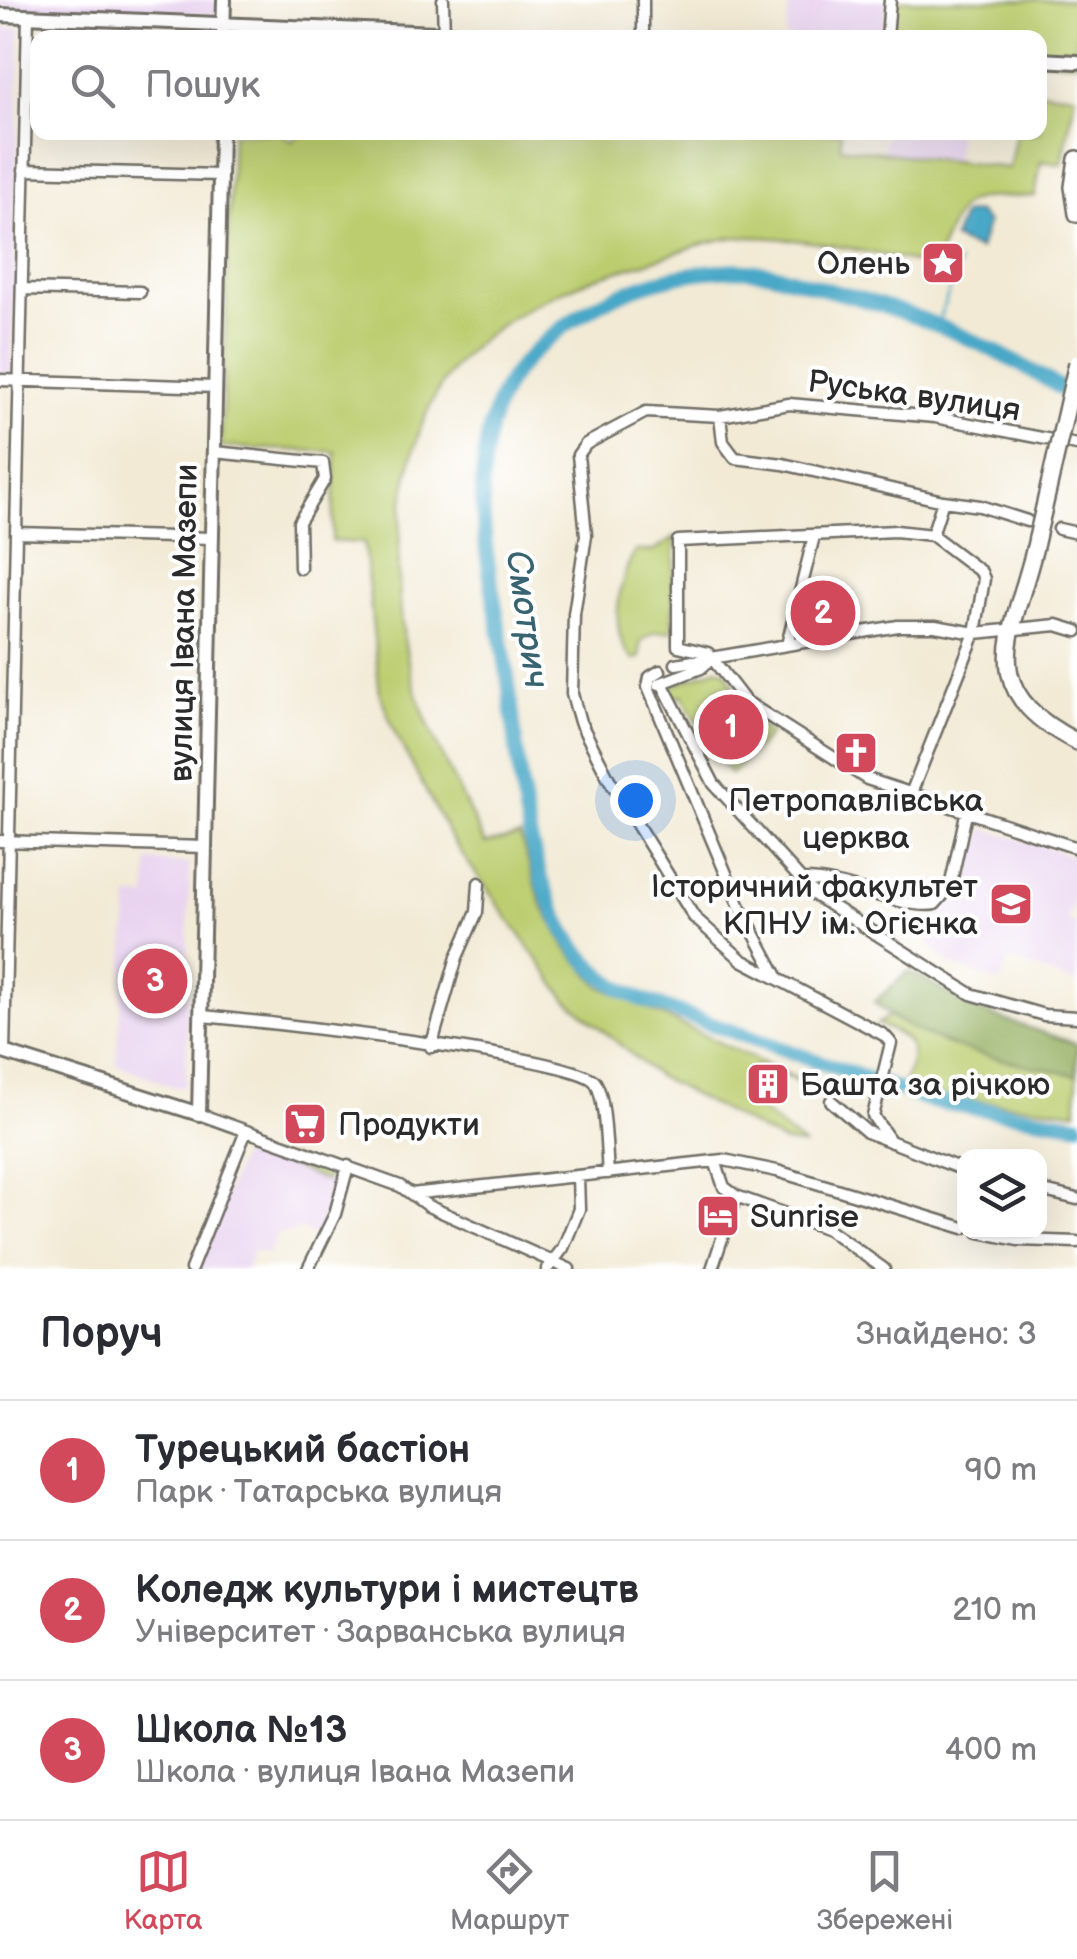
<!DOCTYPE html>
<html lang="uk">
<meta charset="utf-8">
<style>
:root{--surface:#fff;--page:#f7f7f7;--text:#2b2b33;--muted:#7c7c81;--line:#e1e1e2;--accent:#d1495b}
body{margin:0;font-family:"Balsamiq Sans",sans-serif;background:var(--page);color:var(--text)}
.controls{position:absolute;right:30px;bottom:30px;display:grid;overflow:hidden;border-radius:20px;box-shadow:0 10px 40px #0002}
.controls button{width:90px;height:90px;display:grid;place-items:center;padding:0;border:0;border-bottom:2px solid var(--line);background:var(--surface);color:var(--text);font:50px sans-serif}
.you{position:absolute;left:635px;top:800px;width:35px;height:35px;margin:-25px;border:8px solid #fff;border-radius:50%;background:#1a73e8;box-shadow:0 0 0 15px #1a73e833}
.badge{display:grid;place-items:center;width:65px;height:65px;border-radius:50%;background:var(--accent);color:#fff;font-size:32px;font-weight:700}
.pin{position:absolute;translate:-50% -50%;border:5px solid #fff;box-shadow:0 2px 10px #0006}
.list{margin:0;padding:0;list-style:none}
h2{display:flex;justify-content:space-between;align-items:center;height:130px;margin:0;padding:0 40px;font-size:42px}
h2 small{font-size:32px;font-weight:400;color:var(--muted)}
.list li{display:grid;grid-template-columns:65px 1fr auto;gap:30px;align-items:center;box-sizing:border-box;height:140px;padding:0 40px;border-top:2px solid var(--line)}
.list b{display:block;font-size:38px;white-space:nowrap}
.list p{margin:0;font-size:32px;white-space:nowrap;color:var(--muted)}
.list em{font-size:32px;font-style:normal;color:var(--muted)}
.icon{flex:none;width:55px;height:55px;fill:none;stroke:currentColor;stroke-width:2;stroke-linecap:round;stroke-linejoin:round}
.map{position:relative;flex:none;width:1077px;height:1269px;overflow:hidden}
.search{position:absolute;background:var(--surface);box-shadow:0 10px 40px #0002;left:30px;right:30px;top:30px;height:110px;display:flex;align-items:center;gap:25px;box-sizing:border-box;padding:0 35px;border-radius:20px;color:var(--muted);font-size:38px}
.sheet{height:550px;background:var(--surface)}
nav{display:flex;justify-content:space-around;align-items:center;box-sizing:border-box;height:140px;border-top:2px solid var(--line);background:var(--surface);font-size:28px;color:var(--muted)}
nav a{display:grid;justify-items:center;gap:5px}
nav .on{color:var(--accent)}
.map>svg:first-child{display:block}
</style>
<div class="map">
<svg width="1077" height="1269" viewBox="0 0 1077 1269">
<rect width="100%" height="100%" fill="#fff"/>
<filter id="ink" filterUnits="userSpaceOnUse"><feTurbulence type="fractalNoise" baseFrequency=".01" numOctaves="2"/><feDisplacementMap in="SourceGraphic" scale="20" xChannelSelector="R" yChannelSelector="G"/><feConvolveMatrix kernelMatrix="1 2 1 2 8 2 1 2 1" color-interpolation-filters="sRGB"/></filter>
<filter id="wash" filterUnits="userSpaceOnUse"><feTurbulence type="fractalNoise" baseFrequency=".0048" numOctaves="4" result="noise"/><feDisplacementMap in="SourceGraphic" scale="40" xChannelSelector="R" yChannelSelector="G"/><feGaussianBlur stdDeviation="2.25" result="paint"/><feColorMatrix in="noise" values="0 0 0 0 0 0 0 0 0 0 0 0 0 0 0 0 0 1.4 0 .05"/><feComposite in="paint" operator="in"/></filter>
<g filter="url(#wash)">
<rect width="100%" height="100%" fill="#f2ead5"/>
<!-- built -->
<path fill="#e8d2ef" d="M 0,0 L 218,0 L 218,15 L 0,7 Z
M 789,0 L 886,0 L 883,33 L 880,37 L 786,38 Z
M 0,28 L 20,28 L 11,375 L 0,374 Z
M 885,133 L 958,133 L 955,160 L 883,151 Z
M 984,829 L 1077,857 L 1077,893 L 1067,919 L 1077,925 L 1077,984 L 1009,959 L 999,983 L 949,963 L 930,946 L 932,925 L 959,893 Z
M 148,861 L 189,864 L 186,1085 L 177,1088 L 116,1064 L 129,897 L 147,897 Z
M 244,1148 L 337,1186 L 328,1214 L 317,1237 L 302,1230 L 277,1234 L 268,1254 L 253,1250 L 247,1269 L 197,1269 Z"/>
<!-- green -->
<path fill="#bccd70" stroke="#747c4e" stroke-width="2.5" d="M 890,0 L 1077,0 L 1077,62 L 1040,60 L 1040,38 L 887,38 Z
M 1040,91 L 1075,95 L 1062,164 L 1041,161 L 1035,196 C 954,198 964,193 933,267 C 871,252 811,238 747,237 C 713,236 671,256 638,265 C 576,282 519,305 471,349 C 397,417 389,563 407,656 C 420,723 457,783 485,844 L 520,836 L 542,905 L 567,949 L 601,987 L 812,1086 L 755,1065 L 741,1095 L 805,1146 L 783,1142 L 657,1076 L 566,999 L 452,840 L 396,735 L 380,694 L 364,543 L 332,541 L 336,452 L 221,447 L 232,133 L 280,133 L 292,141 L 302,132 L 841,132 L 840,147 L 1009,168 L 1016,133 L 1040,132 Z
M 675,537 L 672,631 L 654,632 L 641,641 L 640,658 L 633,659 C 607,634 619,579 635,551 L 654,551 Z
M 717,668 L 725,670 L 752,720 L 771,734 L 731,774 L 700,737 L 703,733 L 682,695 L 674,698 L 669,687 Z
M 889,1016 L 927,1036 L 1077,1075 L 1077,1111 L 935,1097 L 902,1088 C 917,1049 919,1041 877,1024 Z
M 289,1157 L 329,1171 L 326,1181 L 287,1165 Z"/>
<!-- forest -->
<path fill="#95b062" stroke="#606e46" stroke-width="2.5" d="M 909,971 L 982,1012 L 1077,1044 L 1077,1075 C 1010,1062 925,1049 874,1002 Z"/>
<!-- water -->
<path fill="#48a8c7" stroke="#3a6a79" stroke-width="2.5" d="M 977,212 L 987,223 L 979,250 L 953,239 L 963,214 Z"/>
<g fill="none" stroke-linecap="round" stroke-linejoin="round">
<!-- stream -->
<path stroke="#48a8c7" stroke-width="2.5" d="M 938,323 L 959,263"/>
<!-- river -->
<path stroke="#48a8c7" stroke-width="15" d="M 1077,398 C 992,345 925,315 828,290 C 805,283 779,273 755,271 C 692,265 619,287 569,323 C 544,341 515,366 502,394 C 461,482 495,589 508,679 C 520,763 521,851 563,928 C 580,959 608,985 640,999 L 931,1101 L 1077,1124"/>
</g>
</g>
<g filter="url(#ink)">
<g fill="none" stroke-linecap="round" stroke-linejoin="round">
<defs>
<path id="minor" d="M 443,0 L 444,36
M 643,0 L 643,38
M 887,38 L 890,0
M 24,170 L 220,175
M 22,289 L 140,292
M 0,380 L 216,387
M 720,416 L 723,442 L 735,458 L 783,464 L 943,501 L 932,535
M 214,452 L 323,463 L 325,479 L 299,522 L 300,568
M 943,501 L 980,506 L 1027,521
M 1059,529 L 1077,533
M 16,533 L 212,538
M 787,645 L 814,536
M 676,664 L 898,626 L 935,626 L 975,633 L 1057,625 L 1077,631
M 662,683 L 714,784 L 816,896 L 971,994 L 1044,1015 L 1077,1017
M 659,684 L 701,668 L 712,658
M 648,687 L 740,907 L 778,978
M 648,687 L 650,677 L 660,671
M 910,796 L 975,633 L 984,579 L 981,572 L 932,535 L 896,531 L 678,541 L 678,646 L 708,653 L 745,701 L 867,779 L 1077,848
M 0,841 L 205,847
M 800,880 C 846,878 902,910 935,904 L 950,887 L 966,814
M 201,1016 C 251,1020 577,1056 595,1082 C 606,1098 606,1152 608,1173
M 431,1047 L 457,957 L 477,912 L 479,883
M 4,1052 L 28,16
M 831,1101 L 867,1132 L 964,1170
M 199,1114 L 400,1186 L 428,1206 L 569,1269
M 891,1142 L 873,1116 L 891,1043 L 884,1035 L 742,960 L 694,917 L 609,779 L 580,722 L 572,694 L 574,614 L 586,535 L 578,455 L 586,444 L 646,412 L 720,416 L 789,404 L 935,417 L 1077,445
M 715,1161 L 724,1187 L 736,1196
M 1040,1190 L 1077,1199
M 411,1194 L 724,1160 L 777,1171 L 964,1228
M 979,1232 L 1018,1240 L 1077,1242
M 191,1269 L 246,1131
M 308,1269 L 335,1214 L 348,1166
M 547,1269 L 563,1248 L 579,1209 L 578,1177
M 712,1269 L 736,1196 L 828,1229 L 884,1269"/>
<path id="tertiary" d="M 0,15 L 559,38
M 223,38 L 224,0
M 1040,60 L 1077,62
M 0,1051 L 199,1114 L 221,132"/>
<path id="secondary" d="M 1077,159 L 1073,187 L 1077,214
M 1037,538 C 1017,631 967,686 1077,742"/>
</defs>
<!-- minor casing -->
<use href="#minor" stroke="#716e66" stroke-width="15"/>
<!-- tertiary casing -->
<use href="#tertiary" stroke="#716e66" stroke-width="18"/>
<!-- secondary casing -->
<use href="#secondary" stroke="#716e66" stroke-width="20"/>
<!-- minor -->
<use href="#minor" stroke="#fff" stroke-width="10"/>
<!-- tertiary -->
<use href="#tertiary" stroke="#fff" stroke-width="12"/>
<!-- secondary -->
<use href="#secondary" stroke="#fff" stroke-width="15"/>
<defs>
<path id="secondary-bridge" d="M 1037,538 L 1077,363"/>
</defs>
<!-- secondary-bridge casing -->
<use href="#secondary-bridge" stroke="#716e66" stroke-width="20" stroke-linecap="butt"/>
<!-- secondary-bridge -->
<use href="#secondary-bridge" stroke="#fff" stroke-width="15"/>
</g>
</g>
<!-- icons -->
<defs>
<symbol id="sight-square" viewBox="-11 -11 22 22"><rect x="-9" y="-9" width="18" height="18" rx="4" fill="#d1495b" stroke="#fff"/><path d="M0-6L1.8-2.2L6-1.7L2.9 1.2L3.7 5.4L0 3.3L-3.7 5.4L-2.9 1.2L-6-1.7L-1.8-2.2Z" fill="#fff"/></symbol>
<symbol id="church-square" viewBox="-11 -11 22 22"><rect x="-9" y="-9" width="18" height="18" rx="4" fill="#d1495b" stroke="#fff"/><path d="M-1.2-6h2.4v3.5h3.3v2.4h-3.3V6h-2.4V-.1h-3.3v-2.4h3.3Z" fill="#fff"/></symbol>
<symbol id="university-square" viewBox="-11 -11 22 22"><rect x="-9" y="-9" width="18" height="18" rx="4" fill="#d1495b" stroke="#fff"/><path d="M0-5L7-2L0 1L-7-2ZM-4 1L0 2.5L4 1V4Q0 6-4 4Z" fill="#fff"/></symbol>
<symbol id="building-square" viewBox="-11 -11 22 22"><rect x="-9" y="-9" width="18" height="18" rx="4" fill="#d1495b" stroke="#fff"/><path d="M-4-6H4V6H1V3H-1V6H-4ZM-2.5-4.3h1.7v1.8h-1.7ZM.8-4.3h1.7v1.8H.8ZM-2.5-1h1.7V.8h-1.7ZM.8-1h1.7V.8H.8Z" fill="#fff"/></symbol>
<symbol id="supermarket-square" viewBox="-11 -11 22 22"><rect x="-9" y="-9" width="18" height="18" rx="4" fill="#d1495b" stroke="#fff"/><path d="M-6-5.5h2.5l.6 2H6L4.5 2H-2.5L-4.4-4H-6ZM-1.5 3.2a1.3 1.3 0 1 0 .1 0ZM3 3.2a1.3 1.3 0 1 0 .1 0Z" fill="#fff"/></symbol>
<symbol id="hotel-square" viewBox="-11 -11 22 22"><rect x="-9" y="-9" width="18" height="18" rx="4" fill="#d1495b" stroke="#fff"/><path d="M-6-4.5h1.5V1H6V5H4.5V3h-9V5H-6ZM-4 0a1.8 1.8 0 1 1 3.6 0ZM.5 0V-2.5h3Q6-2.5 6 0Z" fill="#fff"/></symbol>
</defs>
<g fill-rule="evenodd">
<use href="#sight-square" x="918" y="238" width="50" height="50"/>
<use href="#church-square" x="831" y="728" width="50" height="50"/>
<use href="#university-square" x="986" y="879" width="50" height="50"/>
<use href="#building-square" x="743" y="1059" width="50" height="50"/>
<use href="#supermarket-square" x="280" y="1099" width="50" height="50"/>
<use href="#hotel-square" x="693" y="1191" width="50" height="50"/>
</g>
<g text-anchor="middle" stroke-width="8" stroke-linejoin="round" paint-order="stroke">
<!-- poi labels -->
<g font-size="32" fill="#2b2b2b" stroke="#fff" text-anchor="start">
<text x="910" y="274" text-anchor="end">Олень</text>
<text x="856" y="811" text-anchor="middle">Петропавлівська<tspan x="856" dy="37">церква</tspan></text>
<text x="978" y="897" text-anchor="end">Історичний факультет<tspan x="978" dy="37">КПНУ ім. Огієнка</tspan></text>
<text x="800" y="1095">Башта за річкою</text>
<text x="338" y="1135">Продукти</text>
<text x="750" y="1227">Sunrise</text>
</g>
<!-- street labels -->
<g font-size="32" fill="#2b2b2b" stroke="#fff">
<text transform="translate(914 395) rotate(8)" y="11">Руська вулиця</text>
<text transform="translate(183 623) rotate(-89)" y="11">вулиця Івана Мазепи</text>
</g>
<!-- water labels -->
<g font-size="35" font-style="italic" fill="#386371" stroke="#fff">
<text transform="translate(528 619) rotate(82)" y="12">Смотрич</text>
</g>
</g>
</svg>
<div class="controls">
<button><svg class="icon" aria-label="layers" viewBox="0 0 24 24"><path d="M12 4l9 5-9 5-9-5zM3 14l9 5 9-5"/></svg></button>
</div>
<div class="you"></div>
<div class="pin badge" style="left:731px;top:727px">1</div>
<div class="pin badge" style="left:823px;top:613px">2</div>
<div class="pin badge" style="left:155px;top:981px">3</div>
<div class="search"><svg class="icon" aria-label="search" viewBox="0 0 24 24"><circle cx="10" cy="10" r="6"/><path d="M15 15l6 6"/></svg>Пошук</div>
</div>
<section class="sheet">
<h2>Поруч<small>Знайдено: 3</small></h2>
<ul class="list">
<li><span class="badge">1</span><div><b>Турецький бастіон</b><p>Парк · Татарська вулиця</p></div><em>90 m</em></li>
<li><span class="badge">2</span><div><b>Коледж культури і мистецтв</b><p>Університет · Зарванська вулиця</p></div><em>210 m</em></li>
<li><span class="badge">3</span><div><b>Школа №13</b><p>Школа · вулиця Івана Мазепи</p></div><em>400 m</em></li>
</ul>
</section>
<nav>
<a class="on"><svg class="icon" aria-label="map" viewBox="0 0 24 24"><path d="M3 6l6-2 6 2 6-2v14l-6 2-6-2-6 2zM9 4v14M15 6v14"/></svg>Карта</a>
<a><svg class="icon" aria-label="directions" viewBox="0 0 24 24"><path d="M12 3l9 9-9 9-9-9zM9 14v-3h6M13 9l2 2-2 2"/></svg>Маршрут</a>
<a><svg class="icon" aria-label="saved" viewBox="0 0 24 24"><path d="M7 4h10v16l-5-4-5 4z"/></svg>Збережені</a>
</nav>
